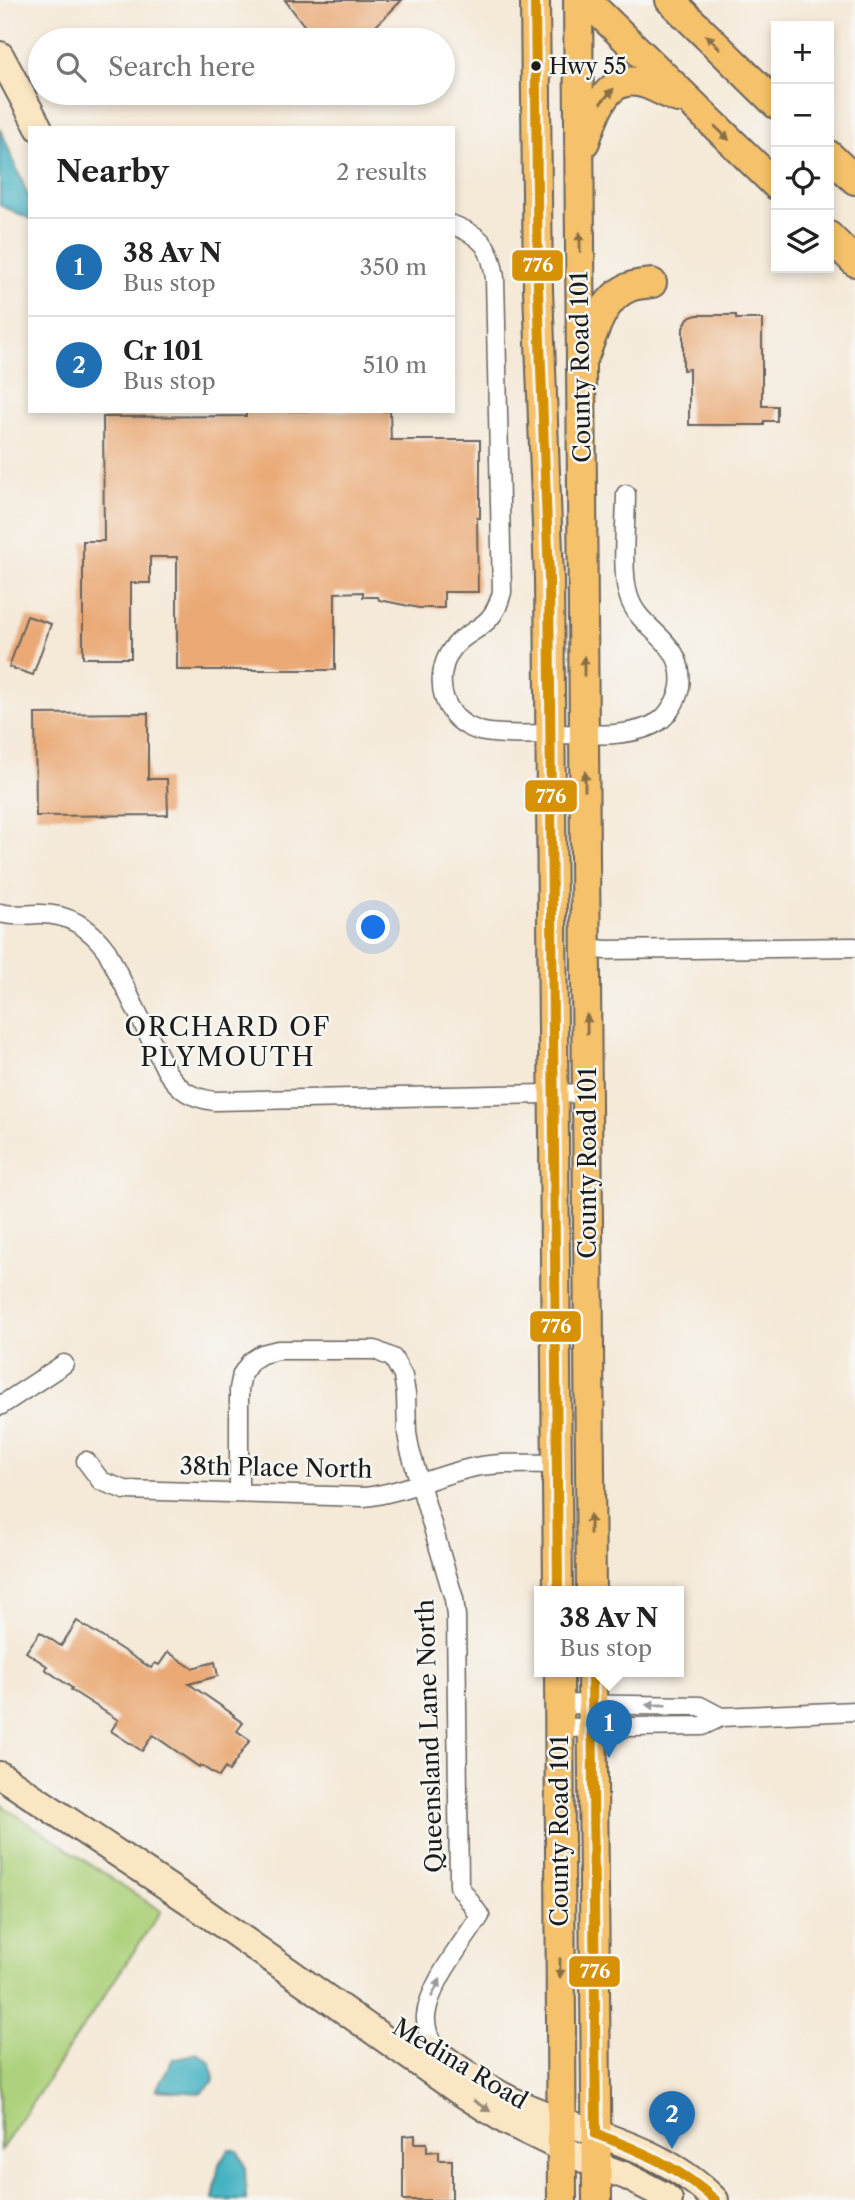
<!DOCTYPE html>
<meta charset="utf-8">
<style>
:root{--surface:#fff;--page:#f6f6f6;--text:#222;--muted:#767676;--line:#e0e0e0;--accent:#1f6fb2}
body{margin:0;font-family:"Libre Caslon Text",serif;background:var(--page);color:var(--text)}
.controls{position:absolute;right:21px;top:21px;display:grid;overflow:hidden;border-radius:0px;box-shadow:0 4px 10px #0003}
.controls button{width:63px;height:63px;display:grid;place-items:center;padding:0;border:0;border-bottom:2px solid var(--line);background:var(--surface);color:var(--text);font:35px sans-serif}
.you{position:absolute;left:374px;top:928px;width:24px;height:24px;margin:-18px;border:5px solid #fff;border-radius:50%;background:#1a73e8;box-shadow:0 0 0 10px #1a73e833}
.badge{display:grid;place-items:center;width:46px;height:46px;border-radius:50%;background:var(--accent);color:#fff;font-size:23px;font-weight:700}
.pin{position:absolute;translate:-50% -58px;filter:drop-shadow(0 2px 4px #0008)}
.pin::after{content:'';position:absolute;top:37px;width:24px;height:21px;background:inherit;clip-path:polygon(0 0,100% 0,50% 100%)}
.popup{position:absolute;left:534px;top:1586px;width:150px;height:91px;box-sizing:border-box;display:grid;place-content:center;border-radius:0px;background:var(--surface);filter:drop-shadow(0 2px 5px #0005);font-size:23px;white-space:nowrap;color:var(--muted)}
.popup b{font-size:26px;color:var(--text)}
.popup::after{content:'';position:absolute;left:50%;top:100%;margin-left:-14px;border:14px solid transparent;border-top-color:var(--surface)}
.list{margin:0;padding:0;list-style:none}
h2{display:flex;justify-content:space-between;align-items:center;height:91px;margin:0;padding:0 28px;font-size:30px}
h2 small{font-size:23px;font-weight:400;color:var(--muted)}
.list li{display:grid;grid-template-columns:46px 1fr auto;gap:21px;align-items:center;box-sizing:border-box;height:98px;padding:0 28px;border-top:2px solid var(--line)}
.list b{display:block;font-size:26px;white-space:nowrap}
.list p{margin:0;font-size:23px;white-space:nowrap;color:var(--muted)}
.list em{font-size:23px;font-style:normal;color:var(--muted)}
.icon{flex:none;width:38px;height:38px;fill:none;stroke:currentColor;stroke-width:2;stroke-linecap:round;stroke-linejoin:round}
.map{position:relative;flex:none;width:855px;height:2200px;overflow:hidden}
.search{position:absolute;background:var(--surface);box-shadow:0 4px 10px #0003;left:28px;top:28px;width:427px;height:77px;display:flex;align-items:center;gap:18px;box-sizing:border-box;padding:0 24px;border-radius:38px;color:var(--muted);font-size:26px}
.panel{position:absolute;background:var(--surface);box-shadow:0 4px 10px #0003;left:28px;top:126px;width:427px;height:287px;border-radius:0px}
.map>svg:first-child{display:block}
</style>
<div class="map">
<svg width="855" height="2200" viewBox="0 0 855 2200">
<rect width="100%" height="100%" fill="#f6f6f2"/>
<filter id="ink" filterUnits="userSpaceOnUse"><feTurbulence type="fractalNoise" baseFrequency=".0143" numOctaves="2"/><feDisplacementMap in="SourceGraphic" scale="14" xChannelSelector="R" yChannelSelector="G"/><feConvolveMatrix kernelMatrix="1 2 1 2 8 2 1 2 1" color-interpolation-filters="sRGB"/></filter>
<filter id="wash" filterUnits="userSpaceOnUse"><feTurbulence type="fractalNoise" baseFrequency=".00686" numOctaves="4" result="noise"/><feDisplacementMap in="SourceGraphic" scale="28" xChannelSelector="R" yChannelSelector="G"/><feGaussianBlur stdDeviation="1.57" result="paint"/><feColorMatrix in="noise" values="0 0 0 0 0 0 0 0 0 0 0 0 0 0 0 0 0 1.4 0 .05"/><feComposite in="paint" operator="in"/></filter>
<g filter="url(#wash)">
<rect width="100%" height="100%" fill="#f5e9d8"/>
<!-- green -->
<path fill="#add17b" stroke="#64764c" stroke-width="2" d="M 0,1804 L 161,1911 L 0,2151 Z"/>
<!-- water -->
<path fill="#45b2c2" stroke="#30676f" stroke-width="2" d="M 0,128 L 30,201 L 30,219 L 0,205 Z
M 197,2053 L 211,2062 L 214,2081 L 201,2093 L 156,2090 L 173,2059 Z
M 229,2149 L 238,2151 L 245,2167 L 246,2200 L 213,2200 L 219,2164 Z"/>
<g id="blocks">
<!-- building -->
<path fill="#eaa975" d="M 285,0 L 402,0 L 362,40 L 315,40 Z
M 697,315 L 736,315 L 736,319 L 762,319 L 762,406 L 777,406 L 777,421 L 764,421 L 764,425 L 689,425 L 689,369 L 683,370 L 683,328 L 688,318 Z
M 246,411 L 390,411 L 391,440 L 480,440 L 480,518 L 477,518 L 478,592 L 444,592 L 444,608 L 419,608 L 379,600 L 378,597 L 363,597 L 363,592 L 335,593 L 335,670 L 177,670 L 177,557 L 150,557 L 150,583 L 131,583 L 131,658 L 83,658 L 83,541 L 104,541 L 103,417 L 246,416 Z
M 27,616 L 51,624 L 33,675 L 9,667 Z
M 148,713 L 148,779 L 167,779 L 168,815 L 36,816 L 35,714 Z
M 77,1621 L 151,1668 L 155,1663 L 159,1665 L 168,1652 L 192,1668 L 215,1662 L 218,1676 L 189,1684 L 234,1715 L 233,1716 L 243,1723 L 237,1731 L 250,1740 L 229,1771 L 225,1768 L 219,1777 L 200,1765 L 199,1767 L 153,1735 L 142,1751 L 111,1731 L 118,1720 L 71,1690 L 72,1688 L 45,1669 L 47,1666 L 26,1652 L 40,1632 L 61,1646 Z
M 415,2135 L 415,2143 L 427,2143 L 427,2152 L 439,2151 L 439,2160 L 452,2160 L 452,2200 L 403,2200 L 403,2136 Z"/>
</g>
</g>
<g filter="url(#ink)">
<use href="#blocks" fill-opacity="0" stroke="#68645e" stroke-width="2"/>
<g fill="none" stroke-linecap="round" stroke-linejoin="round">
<defs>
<path id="street" d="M 453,225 C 482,236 491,247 495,278 L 502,592 C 499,603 496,612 488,620 C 480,628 471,632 462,639 C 439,657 435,691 453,714 C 460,723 473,730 484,732 C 507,736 531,734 553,734 C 584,734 631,739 658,722 C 668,716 678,699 680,687 C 686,638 638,633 628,594 C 621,569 626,521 626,494
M 0,913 C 12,916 25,915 38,914 C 68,913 90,927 107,951 L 167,1072 C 181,1091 189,1097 214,1101 L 588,1093
M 586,948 L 606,950 L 855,947
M 0,1406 L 64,1364
M 86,1461 L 101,1481 L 125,1490 L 364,1497 C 402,1493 437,1475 475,1467 C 501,1462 530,1464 557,1464
M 239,1493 L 239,1389 L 242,1374 L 251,1361 L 262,1354 L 278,1350 L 375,1350 L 393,1358 L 403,1376 L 406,1394 L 407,1433 L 410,1450 L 454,1599 L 456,1616 L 459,1886 L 480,1916 C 463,1943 429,1984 426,2016 C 425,2029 431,2041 436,2053
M 559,1704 L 700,1706 L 721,1717
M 559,1728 L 702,1726 L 721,1717 L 855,1711"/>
<path id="secondary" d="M 0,55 L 39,128
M 0,1775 L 189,1901 L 457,2090 L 506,2121 L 596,2165 L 626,2176 L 663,2195 L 669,2200
M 428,2048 C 453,2064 478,2083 505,2097 C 574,2132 659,2142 715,2200"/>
<path id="primary" d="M 535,0 L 538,290 L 549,578 L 558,1592
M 578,0 L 591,1592
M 586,0 L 776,185
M 670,0 L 776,104
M 585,142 C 595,113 606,71 646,84 C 657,88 667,94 678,98
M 829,155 L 855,180
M 829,236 L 855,262
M 585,354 C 595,330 603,297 630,287 C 637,284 646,284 652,283
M 559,1672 L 562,2200
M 592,1672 L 597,2200"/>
</defs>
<!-- street casing -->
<use href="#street" stroke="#68645e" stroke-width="21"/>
<!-- secondary casing -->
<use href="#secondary" stroke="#68645e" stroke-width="30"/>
<!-- primary casing -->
<use href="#primary" stroke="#68645e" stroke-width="32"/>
<!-- street -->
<use href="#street" stroke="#fff" stroke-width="18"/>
<!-- secondary -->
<use href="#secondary" stroke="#fbe6c4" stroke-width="26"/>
<!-- primary -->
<use href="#primary" stroke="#f5c16b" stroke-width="28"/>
<defs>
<path id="bus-1" d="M 535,0 L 538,290 L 549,578 L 558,1592
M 592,1672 L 596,2134 C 640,2150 680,2168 715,2200"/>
</defs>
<!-- bus-1 casing -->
<use href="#bus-1" stroke="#f6f6f2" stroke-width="16"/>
<!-- bus-1 -->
<use href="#bus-1" stroke="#d69104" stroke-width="10"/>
</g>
<!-- one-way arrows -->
<defs><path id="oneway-solid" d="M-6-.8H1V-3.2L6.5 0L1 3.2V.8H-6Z" transform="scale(1.75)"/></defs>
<g fill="#886e44">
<use href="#oneway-solid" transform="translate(713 42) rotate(-136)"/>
<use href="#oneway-solid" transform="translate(607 96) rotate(-48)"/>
<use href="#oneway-solid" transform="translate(722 133) rotate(44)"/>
<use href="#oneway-solid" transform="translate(580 242) rotate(-91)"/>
<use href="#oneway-solid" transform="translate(584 666) rotate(-90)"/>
<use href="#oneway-solid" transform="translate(585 781) rotate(-90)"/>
<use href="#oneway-solid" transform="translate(587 1024) rotate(-91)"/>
<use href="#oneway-solid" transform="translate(590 1524) rotate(-90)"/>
<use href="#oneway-solid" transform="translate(560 1968) rotate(90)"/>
</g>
<g fill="#999">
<use href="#oneway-solid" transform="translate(656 1705) rotate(-179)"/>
<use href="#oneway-solid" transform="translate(436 1988) rotate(-63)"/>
</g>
<use fill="#978b78" href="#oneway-solid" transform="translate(482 2106) rotate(33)"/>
</g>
<!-- markers -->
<circle fill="#1c1c1c" stroke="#f6f6f2" stroke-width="2.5" cx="536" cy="66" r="6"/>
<g text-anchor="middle" stroke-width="5" stroke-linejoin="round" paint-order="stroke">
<!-- bus labels -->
<g font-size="22" fill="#1c1c1c" stroke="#f6f6f2" text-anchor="start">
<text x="549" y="74">Hwy 55</text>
</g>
<!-- street labels -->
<g font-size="24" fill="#1c1c1c" stroke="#f6f6f2">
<text transform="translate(581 367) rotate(-91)" y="8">County Road 101</text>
<text transform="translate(588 1163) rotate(-90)" y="8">County Road 101</text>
<text transform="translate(276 1468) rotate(1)" y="8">38th Place North</text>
<text transform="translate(430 1736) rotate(-92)" y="8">Queensland Lane North</text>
<text transform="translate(560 1831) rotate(-90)" y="8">County Road 101</text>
<text transform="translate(460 2064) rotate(31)" y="8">Medina Road</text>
</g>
<!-- neighbourhood labels -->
<g font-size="26" letter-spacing="2" fill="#1c1c1c" stroke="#f6f6f2">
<text x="228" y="1036">ORCHARD OF<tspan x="228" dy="30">PLYMOUTH</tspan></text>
</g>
</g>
<g stroke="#f6f6f2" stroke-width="2.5">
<rect x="511" y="249" width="53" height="33" rx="7" fill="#d69104"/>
<rect x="524" y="779" width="54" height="34" rx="7" fill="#d69104"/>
<rect x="529" y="1310" width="53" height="33" rx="7" fill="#d69104"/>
<rect x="568" y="1955" width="53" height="33" rx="7" fill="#d69104"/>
</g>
<g font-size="19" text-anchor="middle" font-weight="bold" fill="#fff">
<text x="538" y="272">776</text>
<text x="551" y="803">776</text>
<text x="556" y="1333">776</text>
<text x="595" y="1978">776</text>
</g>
</svg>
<div class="controls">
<button>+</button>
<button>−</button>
<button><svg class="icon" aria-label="locate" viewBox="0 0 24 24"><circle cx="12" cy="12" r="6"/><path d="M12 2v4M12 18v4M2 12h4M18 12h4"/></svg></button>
<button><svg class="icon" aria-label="layers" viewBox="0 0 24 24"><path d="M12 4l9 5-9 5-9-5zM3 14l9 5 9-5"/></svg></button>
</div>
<div class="you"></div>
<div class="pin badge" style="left:609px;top:1758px">1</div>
<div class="popup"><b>38 Av N</b>Bus stop</div>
<div class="pin badge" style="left:672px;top:2149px">2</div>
<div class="search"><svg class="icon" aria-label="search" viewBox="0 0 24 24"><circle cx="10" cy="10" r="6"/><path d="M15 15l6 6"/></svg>Search here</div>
<section class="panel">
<h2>Nearby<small>2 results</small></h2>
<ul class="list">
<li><span class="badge">1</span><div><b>38 Av N</b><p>Bus stop</p></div><em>350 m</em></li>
<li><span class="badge">2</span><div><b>Cr 101</b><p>Bus stop</p></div><em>510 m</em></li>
</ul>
</section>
</div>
